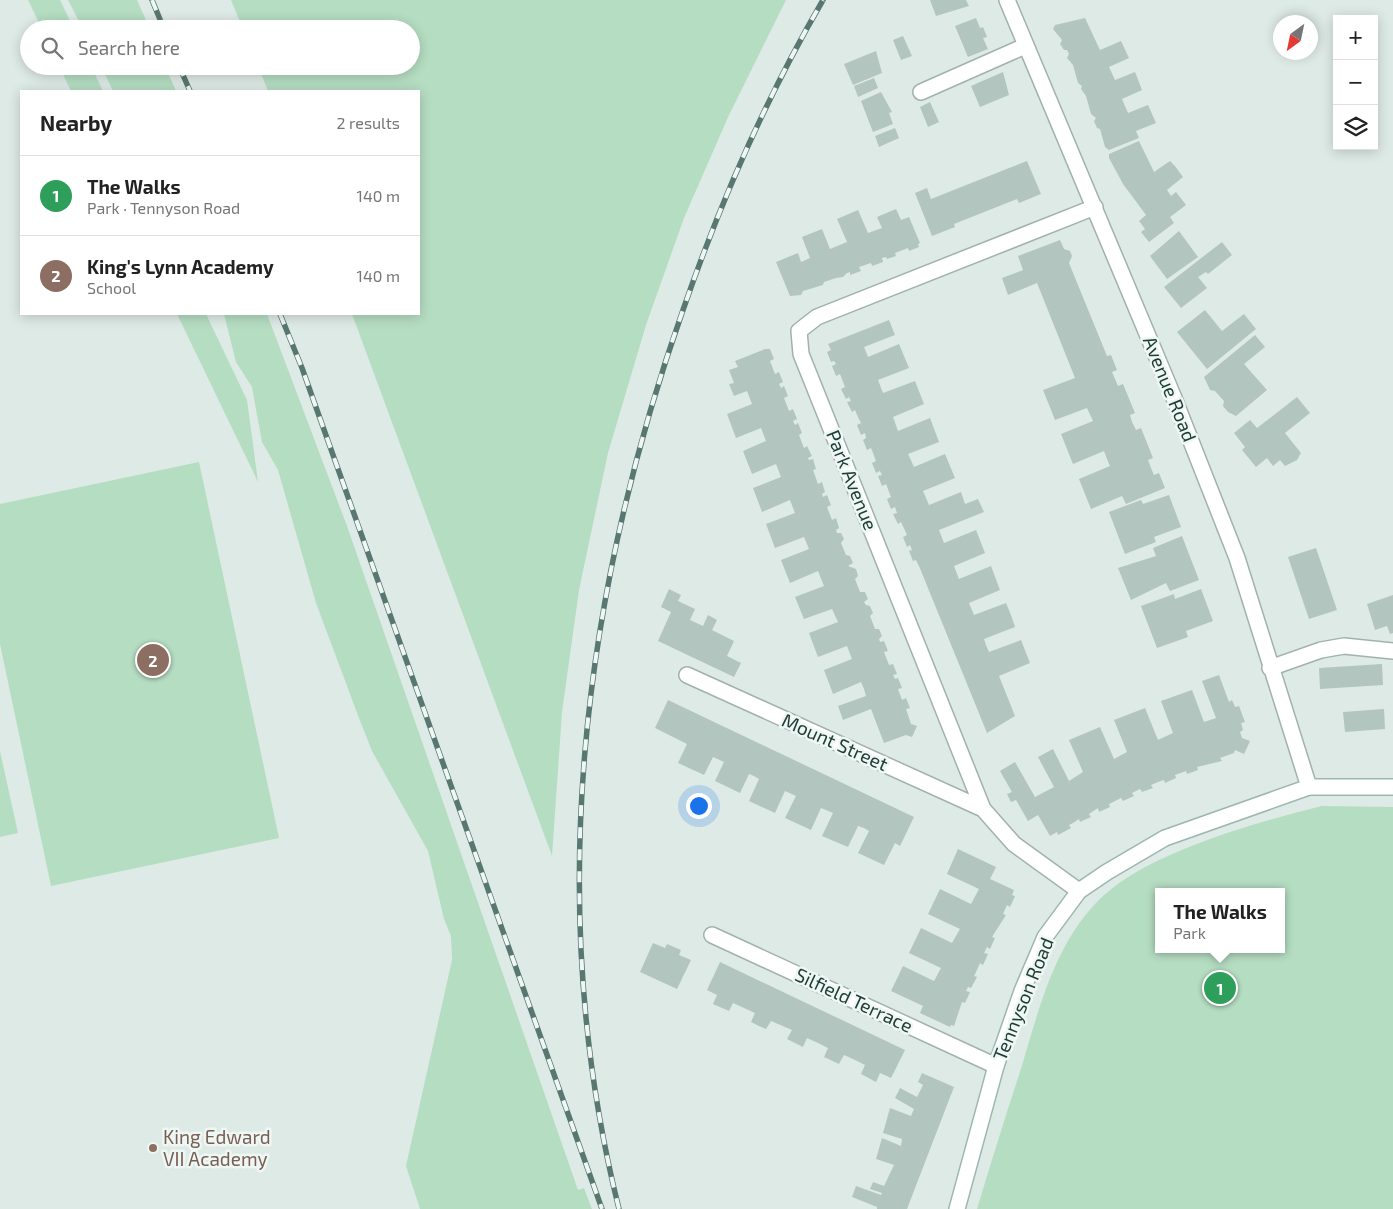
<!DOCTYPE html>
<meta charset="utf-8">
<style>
:root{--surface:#fff;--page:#f2f2f2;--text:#222;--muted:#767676;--line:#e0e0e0;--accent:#1a73e8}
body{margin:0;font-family:"Exo 2",sans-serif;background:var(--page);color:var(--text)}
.controls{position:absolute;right:15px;top:15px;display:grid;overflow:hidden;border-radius:0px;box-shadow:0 2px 12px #0003}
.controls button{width:45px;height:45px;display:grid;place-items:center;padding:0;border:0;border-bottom:1px solid var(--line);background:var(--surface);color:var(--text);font:25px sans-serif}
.compass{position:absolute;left:1273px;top:15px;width:45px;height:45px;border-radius:50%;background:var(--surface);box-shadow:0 2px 12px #0003;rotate:213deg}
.you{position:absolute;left:698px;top:805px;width:18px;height:18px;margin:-12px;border:4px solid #fff;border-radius:50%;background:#1a73e8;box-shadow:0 0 0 8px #1a73e833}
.badge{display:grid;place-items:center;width:32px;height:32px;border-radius:50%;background:var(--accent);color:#fff;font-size:16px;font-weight:700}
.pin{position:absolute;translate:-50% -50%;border:2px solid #fff;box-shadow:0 1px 5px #0006}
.popup{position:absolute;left:1155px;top:888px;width:130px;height:65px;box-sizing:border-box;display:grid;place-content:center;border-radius:0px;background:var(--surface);filter:drop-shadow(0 1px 4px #0005);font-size:16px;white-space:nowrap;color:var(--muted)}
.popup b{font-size:19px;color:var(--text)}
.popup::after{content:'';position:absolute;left:50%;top:100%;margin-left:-10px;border:10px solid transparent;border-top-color:var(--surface)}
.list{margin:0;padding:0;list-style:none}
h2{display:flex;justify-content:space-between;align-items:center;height:65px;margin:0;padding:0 20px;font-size:21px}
h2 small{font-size:16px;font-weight:400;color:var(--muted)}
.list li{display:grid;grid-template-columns:32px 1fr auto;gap:15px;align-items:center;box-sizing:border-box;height:80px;padding:0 20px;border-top:1px solid var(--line)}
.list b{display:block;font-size:19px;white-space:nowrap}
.list p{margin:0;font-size:16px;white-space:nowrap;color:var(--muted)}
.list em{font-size:16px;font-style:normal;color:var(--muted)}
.icon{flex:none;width:28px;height:28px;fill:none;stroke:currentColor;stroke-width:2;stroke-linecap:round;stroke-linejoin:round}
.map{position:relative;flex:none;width:1393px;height:1209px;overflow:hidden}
.search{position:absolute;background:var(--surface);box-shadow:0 2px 12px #0003;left:20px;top:20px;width:400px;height:55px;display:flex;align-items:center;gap:12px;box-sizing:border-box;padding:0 18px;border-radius:28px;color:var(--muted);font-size:19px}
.panel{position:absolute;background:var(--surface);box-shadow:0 2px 12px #0003;left:20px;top:90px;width:400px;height:225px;border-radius:0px}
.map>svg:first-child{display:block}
</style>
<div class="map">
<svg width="1393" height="1209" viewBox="0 0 1393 1209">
<rect width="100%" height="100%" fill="#deeae6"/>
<!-- green -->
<path fill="#b5ddc2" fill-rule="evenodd" d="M 28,0 L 60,0 L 74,29 L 42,29 Z
M 68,0 L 137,0 L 150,29 L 83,29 Z
M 231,0 L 786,0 L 729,115 L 684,218 L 646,325 L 608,453 L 579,590 L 562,712 L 552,856 L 352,314 L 419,314 L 419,91 L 268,91 L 258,66 L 411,66 L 411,29 L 243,29 Z
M 59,66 L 91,66 L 103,91 L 71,91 Z
M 101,66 L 165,66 L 176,91 L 113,91 Z
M 177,314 L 206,314 L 247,400 L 258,482 Z
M 224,314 L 267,314 L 347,526 L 578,1190 L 584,1188 L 592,1209 L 420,1209 L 406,1166 L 452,960 L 451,936 L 444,919 L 428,851 L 372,751 L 359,718 L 316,603 L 278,470 L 262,442 L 252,387 L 236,362 Z
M 199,462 L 279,838 L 51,886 L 0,644 L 0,504 Z
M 0,751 L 18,833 L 0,837 Z
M 1322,806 L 1393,807 L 1393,1209 L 977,1209 C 991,1163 1005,1117 1020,1072 C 1039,1010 1054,942 1103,896 C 1152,851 1258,822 1322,806 ZM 1159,892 L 1281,892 L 1281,949 L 1159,949 Z"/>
<!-- building -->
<path fill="#b3c5bf" d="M 930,0 L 966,0 L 969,6 L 936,16 Z
M 976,18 L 980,28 L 983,27 L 987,37 L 983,38 L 988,49 L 968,57 L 955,26 Z
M 1085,18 L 1100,50 L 1121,41 L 1129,58 L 1109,67 L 1115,80 L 1135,72 L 1142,90 L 1122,99 L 1128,113 L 1148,105 L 1156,123 L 1136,131 L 1139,138 L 1109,150 L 1105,147 L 1100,129 L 1097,128 L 1094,121 L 1096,118 L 1091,114 L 1086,96 L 1081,89 L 1082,86 L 1078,83 L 1073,65 L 1067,58 L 1069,54 L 1067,50 L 1064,50 L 1060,44 L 1062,40 L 1053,29 L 1055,25 Z
M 903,36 L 912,56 L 901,60 L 893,40 Z
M 876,51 L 882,73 L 853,85 L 844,64 Z
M 1003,72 L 1009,95 L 980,107 L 971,86 Z
M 874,78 L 878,88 L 858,97 L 854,86 Z
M 881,92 L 892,112 L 889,113 L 893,124 L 873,132 L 861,101 Z
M 930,102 L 939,122 L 928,127 L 920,107 Z
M 895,128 L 899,138 L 879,147 L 875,136 Z
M 1139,141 L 1154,172 L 1170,161 L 1175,166 L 1183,177 L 1167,190 L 1171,196 L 1176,192 L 1186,205 L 1170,217 L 1174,223 L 1149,242 L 1141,232 L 1145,229 L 1139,221 L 1146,215 L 1123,184 L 1109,158 L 1109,154 Z
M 1027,161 L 1041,194 L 1019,203 L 1017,199 L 954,224 L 955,227 L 932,236 L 915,193 L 927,188 L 931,199 Z
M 896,209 L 901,220 L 909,217 L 920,243 L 918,244 L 919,247 L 909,251 L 908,248 L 895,253 L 896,256 L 887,259 L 886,257 L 882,258 L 883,262 L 872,266 L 871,263 L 859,267 L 861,271 L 850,275 L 850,272 L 847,273 L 843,277 L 836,278 L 824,282 L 823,285 L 803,291 L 801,295 L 790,296 L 776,262 L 798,253 L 801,262 L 810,258 L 802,237 L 822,229 L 830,249 L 847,242 L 837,219 L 858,210 L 868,233 L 882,228 L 877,217 Z
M 1179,231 L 1198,257 L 1167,279 L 1150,256 Z
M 1060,240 L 1064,249 L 1070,251 L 1072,256 L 1069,263 L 1107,356 L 1111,355 L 1117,370 L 1112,372 L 1118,386 L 1123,384 L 1135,413 L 1130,415 L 1132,422 L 1136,430 L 1141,428 L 1153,458 L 1148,460 L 1151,468 L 1154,475 L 1159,473 L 1165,488 L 1126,504 L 1122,496 L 1091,509 L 1079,479 L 1110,466 L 1107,459 L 1104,451 L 1073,464 L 1061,434 L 1093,421 L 1087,408 L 1055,420 L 1043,390 L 1075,378 L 1037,283 L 1008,295 L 1002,278 L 1023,270 L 1018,256 Z
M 1222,242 L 1232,255 L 1208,274 L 1206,272 L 1198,277 L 1207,288 L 1181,308 L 1164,287 Z
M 1205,310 L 1222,331 L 1244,314 L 1256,329 L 1207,369 L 1177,332 Z
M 889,320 L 895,335 L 864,347 L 868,357 L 899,344 L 909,368 L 878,380 L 883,393 L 915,381 L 924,404 L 893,417 L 898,431 L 930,418 L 939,442 L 908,454 L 914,467 L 945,454 L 955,478 L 923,491 L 929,505 L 961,492 L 965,504 L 978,499 L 984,512 L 939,530 L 944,543 L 976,530 L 985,553 L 954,566 L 959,579 L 991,566 L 1000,590 L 969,603 L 974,615 L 1006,603 L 1011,615 L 1015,627 L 984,639 L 986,645 L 989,652 L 1021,640 L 1030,663 L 999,676 L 1015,716 L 987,733 L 919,566 L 916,560 L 913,561 L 909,551 L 912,550 L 910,545 L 907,547 L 903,537 L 907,535 L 901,522 L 898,524 L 893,514 L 897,513 L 895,507 L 891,509 L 887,499 L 891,497 L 886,484 L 882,486 L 878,476 L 882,475 L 880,471 L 876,473 L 872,463 L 876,461 L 871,448 L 867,450 L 863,440 L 866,438 L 865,433 L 861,435 L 857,425 L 861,423 L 858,417 L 855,410 L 852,412 L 847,402 L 851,401 L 849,397 L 846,399 L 841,389 L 845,387 L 840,374 L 836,376 L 832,366 L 836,364 L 834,361 L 831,362 L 827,352 L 831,350 L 828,344 Z
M 1255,335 L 1265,347 L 1244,364 L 1267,390 L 1236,416 L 1228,412 L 1223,406 L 1224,401 L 1215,391 L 1210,390 L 1204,377 Z
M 765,349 L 770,349 L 774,359 L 770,361 L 775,374 L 779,372 L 783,382 L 779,384 L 781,388 L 784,386 L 788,396 L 784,398 L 789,411 L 793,409 L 797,419 L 793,421 L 795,425 L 798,423 L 802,433 L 799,435 L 804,448 L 807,446 L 812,456 L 808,458 L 809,460 L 813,459 L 816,469 L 813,470 L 818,484 L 822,482 L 825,492 L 822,494 L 823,497 L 827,495 L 831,505 L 827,507 L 832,520 L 836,518 L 839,528 L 836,530 L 837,533 L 841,533 L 844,539 L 841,543 L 846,555 L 850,556 L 853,563 L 848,566 L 856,569 L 858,576 L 855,579 L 860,592 L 865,592 L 868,599 L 864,602 L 866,605 L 870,606 L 873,613 L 870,616 L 875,629 L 879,629 L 882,636 L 879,639 L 880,642 L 884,641 L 888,651 L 884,652 L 889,665 L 893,664 L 897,674 L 893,675 L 895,679 L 898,678 L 902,688 L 898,689 L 902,700 L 906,698 L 910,708 L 906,709 L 911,724 L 917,726 L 912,737 L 906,735 L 884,743 L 871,709 L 843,720 L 838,706 L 866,696 L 864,689 L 861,682 L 833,694 L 824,670 L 852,659 L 847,646 L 818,657 L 809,633 L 838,622 L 832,609 L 804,619 L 795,597 L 824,586 L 818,571 L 790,583 L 781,560 L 809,549 L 804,537 L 775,548 L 766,524 L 795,513 L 790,500 L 762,512 L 753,488 L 781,477 L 776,464 L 752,474 L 743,451 L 766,441 L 761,428 L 736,438 L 727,414 L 752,404 L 747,391 L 734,396 L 729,384 L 734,383 L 729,370 L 738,367 L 735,361 Z
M 1297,397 L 1310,413 L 1285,433 L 1301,453 L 1297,460 L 1285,466 L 1280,460 L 1273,466 L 1267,458 L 1256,467 L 1242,450 L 1245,447 L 1234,433 L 1250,420 L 1257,428 Z
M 1169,495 L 1181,527 L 1154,537 L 1156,542 L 1125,554 L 1109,512 L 1141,500 L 1143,504 Z
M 1182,536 L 1199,580 L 1170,591 L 1166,583 L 1131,600 L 1118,568 L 1156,556 L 1153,548 Z
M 1316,548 L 1337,610 L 1309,619 L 1288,557 Z
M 669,589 L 681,595 L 678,601 L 695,609 L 690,620 L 703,626 L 708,615 L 717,620 L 712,630 L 734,641 L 727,656 L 741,663 L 734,677 L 658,641 L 671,612 L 661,607 Z
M 1201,589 L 1213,621 L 1186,631 L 1188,637 L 1157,648 L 1141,606 L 1174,594 L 1175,599 Z
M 1393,595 L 1393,633 L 1390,634 L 1387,626 L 1375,630 L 1367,604 Z
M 1382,664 L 1383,685 L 1320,689 L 1319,668 Z
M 1219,675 L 1229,702 L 1232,700 L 1235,707 L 1239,706 L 1245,722 L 1241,723 L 1243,730 L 1240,732 L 1242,738 L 1250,741 L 1244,754 L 1235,750 L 1234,753 L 1220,758 L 1222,761 L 1197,767 L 1198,770 L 1187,774 L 1186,771 L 1175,775 L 1176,778 L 1165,783 L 1164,780 L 1158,782 L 1151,785 L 1153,788 L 1142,792 L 1140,789 L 1132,793 L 1134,796 L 1123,801 L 1121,798 L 1109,804 L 1110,807 L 1099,812 L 1098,808 L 1089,814 L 1091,817 L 1080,822 L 1079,819 L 1073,823 L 1069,825 L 1071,828 L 1058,835 L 1057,832 L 1050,836 L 1038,815 L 1028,821 L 1016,800 L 1011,802 L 1007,794 L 1012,792 L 1000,771 L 1015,762 L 1035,797 L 1054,787 L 1038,757 L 1053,749 L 1069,781 L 1083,772 L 1069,740 L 1100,727 L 1114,759 L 1127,752 L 1114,720 L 1145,708 L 1158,740 L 1173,733 L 1161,701 L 1192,690 L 1204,722 L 1216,718 L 1202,681 Z
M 668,700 L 914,817 L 900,846 L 895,843 L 884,865 L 858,853 L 869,831 L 864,828 L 858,826 L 848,847 L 822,836 L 833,813 L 821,808 L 811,830 L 785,818 L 796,796 L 785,791 L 775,813 L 749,801 L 759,779 L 754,776 L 749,774 L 740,793 L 715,781 L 724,762 L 713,757 L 704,775 L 678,763 L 687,744 L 655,728 Z
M 1384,709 L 1385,729 L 1345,732 L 1343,712 Z
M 958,849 L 996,867 L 990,879 L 1014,890 L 1012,895 L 1015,896 L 1010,907 L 1007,905 L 1003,914 L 1006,915 L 992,937 L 995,938 L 990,949 L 987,947 L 984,953 L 988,954 L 983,965 L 980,963 L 977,970 L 974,976 L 977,977 L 971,988 L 968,987 L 966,991 L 970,992 L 965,1003 L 962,1002 L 954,1026 L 951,1025 L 950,1027 L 920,1013 L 923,1006 L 891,991 L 903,966 L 934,981 L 941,968 L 909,953 L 921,928 L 952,943 L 960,929 L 928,914 L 940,889 L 971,904 L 979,889 L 947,874 Z
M 653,943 L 665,948 L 667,944 L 681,950 L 679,955 L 691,960 L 677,989 L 640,972 Z
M 720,962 L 905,1050 L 891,1078 L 880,1073 L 876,1082 L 861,1074 L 865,1065 L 855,1060 L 844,1055 L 839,1064 L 824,1057 L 828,1048 L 818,1043 L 807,1038 L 803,1047 L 787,1039 L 792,1030 L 771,1021 L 766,1029 L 759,1026 L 751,1022 L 755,1013 L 733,1003 L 729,1011 L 713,1004 L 717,995 L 707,990 Z
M 922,1073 L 954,1087 L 907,1209 L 877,1209 L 877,1207 L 852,1197 L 856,1186 L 881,1195 L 882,1193 L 870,1189 L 873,1182 L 884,1186 L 894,1165 L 876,1159 L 882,1138 L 901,1146 L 902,1139 L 883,1133 L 890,1108 L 911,1116 L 914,1109 L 895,1098 L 900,1088 L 917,1097 L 923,1085 L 918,1082 Z"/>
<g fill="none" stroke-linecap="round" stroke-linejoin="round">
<defs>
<path id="minor" d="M 1007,0 L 1174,398 L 1237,558 L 1309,787
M 921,92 L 1025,46
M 1270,668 L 1321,650 L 1344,646 L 1393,651
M 687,675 L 983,809
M 1079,891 L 1014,844 L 983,809 L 801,354 L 799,331 L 817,317 L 1095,207
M 712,935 L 996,1066"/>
<path id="secondary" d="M 957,1209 L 996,1066 L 1022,991 L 1045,937 L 1079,891 L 1107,872 L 1165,838 L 1309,787 L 1393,787"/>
</defs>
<!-- minor casing -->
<use href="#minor" stroke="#a1b2ad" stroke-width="18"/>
<!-- secondary casing -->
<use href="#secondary" stroke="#9cb7af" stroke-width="18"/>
<!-- minor -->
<use href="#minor" stroke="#fff" stroke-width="15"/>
<!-- secondary -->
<use href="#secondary" stroke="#fff" stroke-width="15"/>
<defs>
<path id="rail" d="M 152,0 L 164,29
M 179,66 L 190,91
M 280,314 L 302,368 L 602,1209
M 619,1209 C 544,909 581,599 683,310 C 720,203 766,98 823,0"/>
</defs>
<!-- rail casing -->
<use href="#rail" stroke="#587770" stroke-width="5.5"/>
<!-- rail -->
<use href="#rail" stroke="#eef7f3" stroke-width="4" stroke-dasharray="11" stroke-linecap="butt"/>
</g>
<!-- markers -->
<circle fill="#8d6e63" stroke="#eef7f3" stroke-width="2" cx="153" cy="1148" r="5"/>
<g text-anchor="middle" stroke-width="5" stroke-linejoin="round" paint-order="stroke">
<!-- street labels -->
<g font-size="19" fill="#1e3b35" stroke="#eef7f3">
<text transform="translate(1170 389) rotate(68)" y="7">Avenue Road</text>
<text transform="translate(852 480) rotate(68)" y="7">Park Avenue</text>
<text transform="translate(835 742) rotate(24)" y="7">Mount Street</text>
<text transform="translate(1023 999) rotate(-68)" y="7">Tennyson Road</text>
<text transform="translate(854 1000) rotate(25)" y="7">Silfield Terrace</text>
</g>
<!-- education labels -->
<g font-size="19" fill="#785e54" stroke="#eef7f3" text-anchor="start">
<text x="163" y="1144">King Edward<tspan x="163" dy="22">VII Academy</tspan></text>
</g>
</g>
</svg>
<div class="controls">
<button>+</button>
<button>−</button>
<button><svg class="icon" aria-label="layers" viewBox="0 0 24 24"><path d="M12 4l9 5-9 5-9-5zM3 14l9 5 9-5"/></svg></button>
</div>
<svg class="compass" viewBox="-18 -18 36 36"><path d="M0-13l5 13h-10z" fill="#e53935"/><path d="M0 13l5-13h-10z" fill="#767676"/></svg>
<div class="you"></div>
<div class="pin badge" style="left:1220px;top:988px;background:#2e9e5b">1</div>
<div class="popup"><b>The Walks</b>Park</div>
<div class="pin badge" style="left:153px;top:660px;background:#8d6e63">2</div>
<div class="search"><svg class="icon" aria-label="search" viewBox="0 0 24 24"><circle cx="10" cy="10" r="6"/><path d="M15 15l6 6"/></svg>Search here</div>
<section class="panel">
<h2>Nearby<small>2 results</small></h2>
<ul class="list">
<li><span class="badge" style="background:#2e9e5b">1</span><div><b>The Walks</b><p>Park · Tennyson Road</p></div><em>140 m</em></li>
<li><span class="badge" style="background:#8d6e63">2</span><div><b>King's Lynn Academy</b><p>School</p></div><em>140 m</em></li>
</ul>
</section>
</div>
